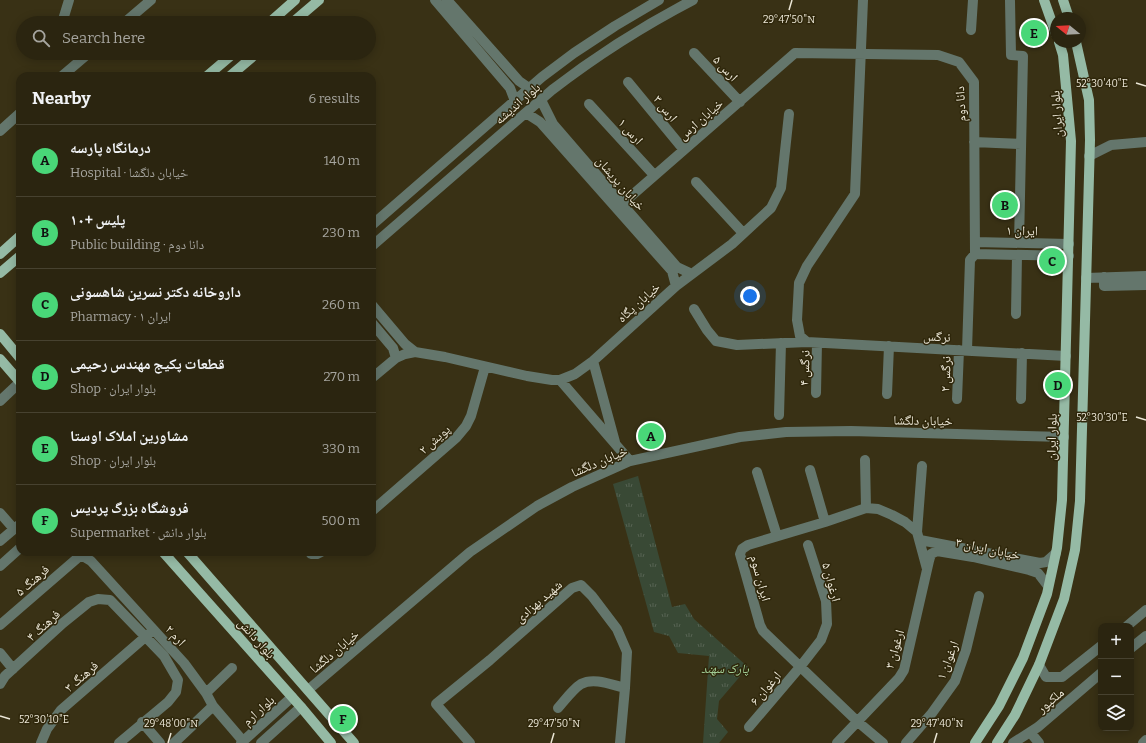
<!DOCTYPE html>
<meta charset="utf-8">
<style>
:root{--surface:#2b2510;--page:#37311e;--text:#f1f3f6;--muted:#a6a59f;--line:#474230;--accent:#49d778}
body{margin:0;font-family:Bitter,"Noto Naskh Arabic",serif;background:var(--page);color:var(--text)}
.controls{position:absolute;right:12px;bottom:12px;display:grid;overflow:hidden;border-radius:8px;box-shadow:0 2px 10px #0003}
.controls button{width:36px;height:36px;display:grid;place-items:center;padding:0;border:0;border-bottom:1px solid var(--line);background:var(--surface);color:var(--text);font:20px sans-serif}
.compass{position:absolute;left:1050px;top:12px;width:36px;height:36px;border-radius:50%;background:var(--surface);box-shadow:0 2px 10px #0003;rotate:288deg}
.you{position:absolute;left:750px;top:296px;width:14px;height:14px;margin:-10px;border:3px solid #fff;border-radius:50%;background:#1a73e8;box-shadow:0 0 0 6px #1a73e833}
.badge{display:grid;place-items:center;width:26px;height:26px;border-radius:50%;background:var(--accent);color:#111;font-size:13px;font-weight:700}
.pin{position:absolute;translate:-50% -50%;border:2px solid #fff;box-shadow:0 1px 4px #0006}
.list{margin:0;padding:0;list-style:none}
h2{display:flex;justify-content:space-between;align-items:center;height:52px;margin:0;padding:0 16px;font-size:17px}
h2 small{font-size:13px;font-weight:400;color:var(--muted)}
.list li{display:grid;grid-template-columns:26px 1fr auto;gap:12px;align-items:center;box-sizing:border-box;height:72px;padding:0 16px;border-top:1px solid var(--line)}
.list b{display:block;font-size:15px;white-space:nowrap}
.list p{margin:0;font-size:13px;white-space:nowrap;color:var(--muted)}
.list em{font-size:13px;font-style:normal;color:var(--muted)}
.icon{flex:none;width:22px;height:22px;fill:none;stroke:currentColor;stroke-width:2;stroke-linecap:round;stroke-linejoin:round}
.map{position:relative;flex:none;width:1146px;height:743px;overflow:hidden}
.search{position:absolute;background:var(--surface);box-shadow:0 2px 10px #0003;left:16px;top:16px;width:360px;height:44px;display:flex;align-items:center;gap:10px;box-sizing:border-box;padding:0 14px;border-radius:22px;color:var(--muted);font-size:15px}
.panel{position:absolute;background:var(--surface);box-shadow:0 2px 10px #0003;left:16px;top:72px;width:360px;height:484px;border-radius:12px}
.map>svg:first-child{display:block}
</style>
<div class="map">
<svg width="1146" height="743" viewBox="0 0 1146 743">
<defs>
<pattern id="grass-tufts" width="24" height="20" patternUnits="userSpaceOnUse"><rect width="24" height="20" fill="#394935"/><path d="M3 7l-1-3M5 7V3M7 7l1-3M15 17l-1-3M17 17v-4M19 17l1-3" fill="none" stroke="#566352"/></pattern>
</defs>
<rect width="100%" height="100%" fill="#393115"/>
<!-- grass -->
<path fill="url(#grass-tufts)" d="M 638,476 L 672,607 L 685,604 L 694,619 L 748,667 L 719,701 L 717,719 L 728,732 L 719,743 L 703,743 L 709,656 L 678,653 L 669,636 L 654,632 L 613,484 Z"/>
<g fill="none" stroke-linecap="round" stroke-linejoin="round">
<!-- minor -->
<path stroke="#64766c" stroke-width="10" d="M 435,0 L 510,88 L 515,101
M 447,0 L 519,81 L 529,88
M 1010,1 L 1011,55 L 1023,56 L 1019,243
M 62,23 L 69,0
M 124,23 L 151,0
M 971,30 L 973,0
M 694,53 L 740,102
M 62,76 L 89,53
M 628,82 L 684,150
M 541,100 L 553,124 L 622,204 L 677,267 L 692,274
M 589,104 L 654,175
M 526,113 L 540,122 L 672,271 L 676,286
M 0,131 L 20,113
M 974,142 L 1021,144
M 1089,156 L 1111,145 L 1146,142
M 696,182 L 743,233
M 622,204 L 795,53 L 938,55 L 959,62 L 974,82 L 975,254 L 970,260 L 967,350
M 372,225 L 542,77 L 574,53 L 615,26 L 659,0
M 975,242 L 1069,244
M 372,246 L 552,90 C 596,56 643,26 693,0
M 975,254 L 1069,256
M 1104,277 L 1104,286 L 1146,285
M 1086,278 L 1146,276
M 372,305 L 405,344 L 415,352
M 694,309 L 707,330 L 716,341 L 737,345 L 807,342 L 1066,356
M 1016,314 L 1017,255
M 372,323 L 393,348 L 396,358
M 807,342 L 800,336 L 797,320 L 799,283 L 807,266 L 855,194 L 863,0
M 593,361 L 615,442
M 372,378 L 396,358 L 405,354 L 415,352 L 445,357 L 527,376 L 552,380 L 560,380 L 575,374 L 593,361 L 676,286 L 732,244 L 771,208 L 781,188 L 789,114
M 560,380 L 630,461
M 816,393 L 817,343
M 887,394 L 889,346
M 957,399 L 959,350
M 1021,399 L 1022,353
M 0,401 L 20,382
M 779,415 L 781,343
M 865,460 L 866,508
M 810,470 L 825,522
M 757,472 L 777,536
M 372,511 L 456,438 L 466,426 L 471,416 L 485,367
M 0,513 L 14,529
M 917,532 L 922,466
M 920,540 L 1040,563 L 1046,562 L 1056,553
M 0,541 L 20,524
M 310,552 L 311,554 L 317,554 L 321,552
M 0,566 L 20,548
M 0,625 L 81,555 L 91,561 L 184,663 L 206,693 L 213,706 L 243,741
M 1127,626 L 1146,610
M 1131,648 L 1146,636
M 0,653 L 13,669
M 1039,665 L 1046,677 L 1062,677 L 1101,646
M 0,684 L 5,676 L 63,623 L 89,602 L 98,599 L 110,600 L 164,656 L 178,680 L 176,692 L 168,702 L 119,743
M 308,690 L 470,552 L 537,506 L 572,487 L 630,461 L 740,437 L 786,432 L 851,431 L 1064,437
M 206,693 L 232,668
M 558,708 C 565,700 573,689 581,684 C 594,677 612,685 625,688
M 142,722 L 160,743
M 749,727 L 800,667 L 821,640 L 827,624 L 826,601 L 808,545
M 1030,732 L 1039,743
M 41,743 L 47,729 L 61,710 L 151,632
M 174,743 L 213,706
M 241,743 L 292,697
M 261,743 L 301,707
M 470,743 L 436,704 L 490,660 L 572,588 L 581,585 L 592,596 L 617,629 L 627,652 L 625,688 L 620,743
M 837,743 L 899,678 L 904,670 L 929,561 L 931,554 L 937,551 L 973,557 L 1029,570 L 1038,573 L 1048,586
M 883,743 L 858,722 L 763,631 L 760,625 L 740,554 L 742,549 L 748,545 L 825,522 L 866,508 L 878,509 L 892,515 L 905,522 L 917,532 L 927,569
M 906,743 L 932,713 L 955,681 L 966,650 L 979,596
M 1013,743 L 1038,727 L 1101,673
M 1143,743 L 1146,740"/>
<!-- major -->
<path stroke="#95baa5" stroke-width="10" d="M 1044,0 L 1056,34
M 1063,0 L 1069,18
M 269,23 L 295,0
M 292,23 L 319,0
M 207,76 L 234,53
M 230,76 L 257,53
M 0,254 L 20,236
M 0,273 L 20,256
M 0,334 L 20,358
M 0,359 L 20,382
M 163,552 L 301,707 L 331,743
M 187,552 L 354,743
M 975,743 L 999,706 L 1023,658 L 1047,594 L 1057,548 L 1062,500 L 1071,141 L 1063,55 L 1059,42
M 997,743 L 1015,715 L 1039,665 L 1064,599 L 1075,550 L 1080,501 L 1090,140 L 1089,100 L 1076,42"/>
</g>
<!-- ticks -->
<path fill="none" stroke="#ebe6d6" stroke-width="1.5" d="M 789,10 L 792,0M 1136,83 L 1146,86M 1136,417 L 1146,420M 0,716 L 10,719M 168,743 L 171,733M 551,743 L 554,733M 934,743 L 937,733"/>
<g text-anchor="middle" stroke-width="3" stroke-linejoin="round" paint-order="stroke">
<!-- street labels -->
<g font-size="13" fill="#ebe6d6" stroke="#2f270b">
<text transform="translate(726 68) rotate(47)" y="5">ارس ۵</text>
<text transform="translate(517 103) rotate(-41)" y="5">بلوار اندیشه</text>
<text transform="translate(960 104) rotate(-93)" y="5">دانا دوم</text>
<text transform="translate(666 108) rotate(51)" y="5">ارس ۳</text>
<text transform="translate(1056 114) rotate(-94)" y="5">بلوار ایران</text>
<text transform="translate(700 119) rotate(-41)" y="5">خیابان ارس</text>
<text transform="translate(631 131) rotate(48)" y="5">ارس ۱</text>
<text transform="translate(621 183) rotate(49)" y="5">خیابان پریشان</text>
<text transform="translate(1022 230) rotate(1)" y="5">ایران ۱</text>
<text transform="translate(638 302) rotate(-42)" y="5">خیابان پگاه</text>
<text transform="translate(937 336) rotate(3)" y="5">نرگس</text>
<text transform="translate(804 368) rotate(-88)" y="5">نرگس ۴</text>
<text transform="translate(945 374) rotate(-88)" y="5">نرگس ۲</text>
<text transform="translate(923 420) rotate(1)" y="5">خیابان دلگشا</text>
<text transform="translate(1051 437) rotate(-88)" y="5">بلوار ایران</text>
<text transform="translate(434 439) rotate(-42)" y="5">پویش ۲</text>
<text transform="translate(599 461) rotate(-23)" y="5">خیابان دلگشا</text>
<text transform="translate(988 548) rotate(12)" y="5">خیابان ایران ۳</text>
<text transform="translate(761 578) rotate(75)" y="5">ایران سوم</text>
<text transform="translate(32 580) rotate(-41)" y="5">فرهنگ ۵</text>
<text transform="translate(832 582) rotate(75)" y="5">ارغوان ۵</text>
<text transform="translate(538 601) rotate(-41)" y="5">شهید بهزادی</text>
<text transform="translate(43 625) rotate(-42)" y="5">فرهنگ ۴</text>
<text transform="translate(176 635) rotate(48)" y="5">ارم ۲</text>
<text transform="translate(257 638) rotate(48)" y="5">بلوار دانش</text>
<text transform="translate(894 649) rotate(-74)" y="5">ارغوان ۳</text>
<text transform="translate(334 651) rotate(-40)" y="5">خیابان دلگشا</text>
<text transform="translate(947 660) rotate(-69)" y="5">ارغوان ۱</text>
<text transform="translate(81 676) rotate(-41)" y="5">فرهنگ ۳</text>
<text transform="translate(765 688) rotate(-49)" y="5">ارغوان ۶</text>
<text transform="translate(1050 700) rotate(-40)" y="5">ملکپور</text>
<text transform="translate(258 710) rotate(-42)" y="5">بلوار ارم</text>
</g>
<!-- park labels -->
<g font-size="13" font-style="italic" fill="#a1cd96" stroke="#2f270b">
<text x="725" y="673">پارک سهند</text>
</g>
</g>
<g font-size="10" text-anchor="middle" fill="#ebe6d6" stroke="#2f270b" stroke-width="3" stroke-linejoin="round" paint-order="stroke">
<text x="789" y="23">29°47'50"N</text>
<text x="1102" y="87">52°30'40"E</text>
<text x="1102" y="421">52°30'30"E</text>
<text x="44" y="723">52°30'10"E</text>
<text x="937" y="727">29°47'40"N</text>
<text x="171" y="727">29°48'00"N</text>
<text x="554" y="727">29°47'50"N</text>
</g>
</svg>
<div class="controls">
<button>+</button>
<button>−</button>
<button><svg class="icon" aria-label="layers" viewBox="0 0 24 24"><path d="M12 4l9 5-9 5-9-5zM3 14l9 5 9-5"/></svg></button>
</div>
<svg class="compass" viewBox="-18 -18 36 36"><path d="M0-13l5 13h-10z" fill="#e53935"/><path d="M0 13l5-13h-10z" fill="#a6a59f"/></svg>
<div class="you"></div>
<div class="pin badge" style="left:651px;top:436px">A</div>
<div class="pin badge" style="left:1005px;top:205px">B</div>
<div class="pin badge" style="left:1052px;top:261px">C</div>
<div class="pin badge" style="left:1058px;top:385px">D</div>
<div class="pin badge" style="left:1034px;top:33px">E</div>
<div class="pin badge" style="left:343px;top:719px">F</div>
<div class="search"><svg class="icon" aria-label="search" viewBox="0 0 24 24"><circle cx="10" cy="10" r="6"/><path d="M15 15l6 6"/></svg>Search here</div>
<section class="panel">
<h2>Nearby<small>6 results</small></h2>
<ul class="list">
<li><span class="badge">A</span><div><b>درمانگاه پارسه</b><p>Hospital · خیابان دلگشا</p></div><em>140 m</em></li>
<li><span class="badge">B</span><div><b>پلیس +۱۰</b><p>Public building · دانا دوم</p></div><em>230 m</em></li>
<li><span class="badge">C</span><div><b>داروخانه دکتر نسرین شاهسونی</b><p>Pharmacy · ایران ۱</p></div><em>260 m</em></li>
<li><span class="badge">D</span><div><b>قطعات پکیج مهندس رحیمی</b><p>Shop · بلوار ایران</p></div><em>270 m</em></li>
<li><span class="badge">E</span><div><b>مشاورین املاک اوستا</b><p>Shop · بلوار ایران</p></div><em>330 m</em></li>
<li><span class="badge">F</span><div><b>فروشگاه بزرگ پردیس</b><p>Supermarket · بلوار دانش</p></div><em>500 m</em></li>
</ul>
</section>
</div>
